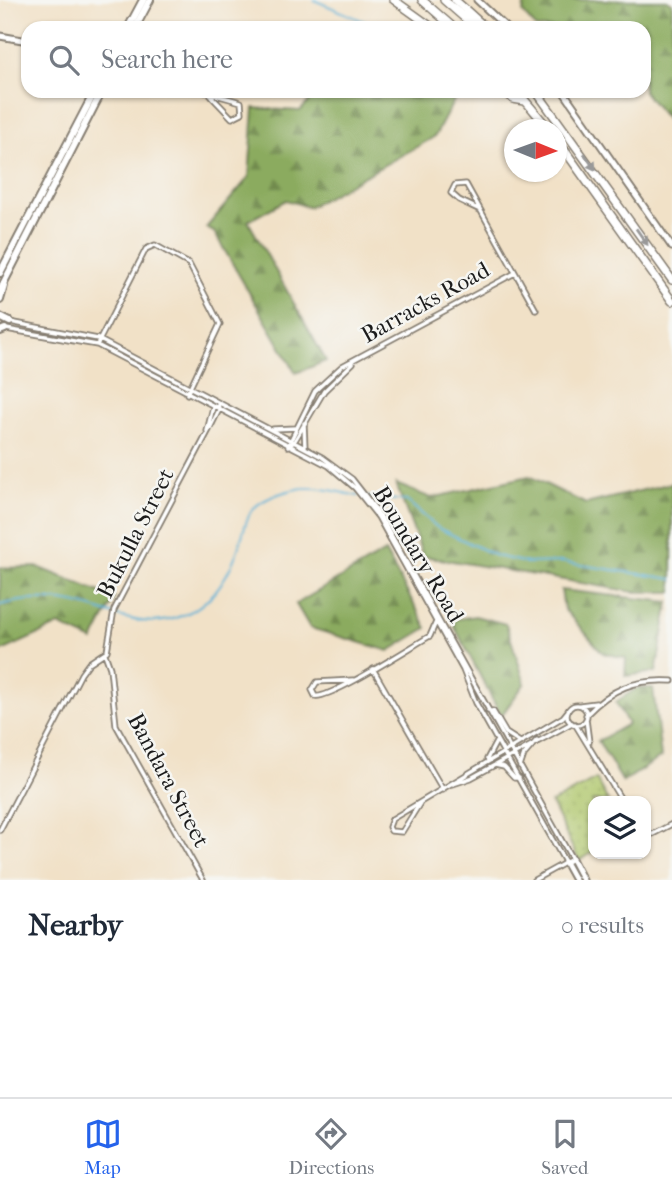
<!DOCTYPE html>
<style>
:root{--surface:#fff;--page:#f6f6f7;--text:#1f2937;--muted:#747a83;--line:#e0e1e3;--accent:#2563eb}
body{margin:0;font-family:"IM FELL French Canon",serif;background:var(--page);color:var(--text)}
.controls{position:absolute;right:21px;bottom:21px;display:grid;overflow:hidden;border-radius:14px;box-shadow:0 2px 5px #0004}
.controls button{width:63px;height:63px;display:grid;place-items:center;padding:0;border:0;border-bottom:2px solid var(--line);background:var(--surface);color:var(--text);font:35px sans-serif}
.compass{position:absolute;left:504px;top:119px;width:63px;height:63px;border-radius:50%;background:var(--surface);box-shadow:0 2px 5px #0004;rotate:91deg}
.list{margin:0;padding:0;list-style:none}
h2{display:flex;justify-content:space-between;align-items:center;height:91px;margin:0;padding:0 28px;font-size:30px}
h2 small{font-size:23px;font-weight:400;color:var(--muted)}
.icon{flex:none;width:38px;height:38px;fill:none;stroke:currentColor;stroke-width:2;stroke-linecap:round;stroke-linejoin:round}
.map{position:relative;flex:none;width:672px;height:880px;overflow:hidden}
.search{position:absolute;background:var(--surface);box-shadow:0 2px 5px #0004;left:21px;right:21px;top:21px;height:77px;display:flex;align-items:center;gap:18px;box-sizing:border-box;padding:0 24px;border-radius:21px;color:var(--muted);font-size:26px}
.sheet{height:217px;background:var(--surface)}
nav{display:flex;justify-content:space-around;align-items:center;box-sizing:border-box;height:98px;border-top:2px solid var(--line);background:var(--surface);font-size:19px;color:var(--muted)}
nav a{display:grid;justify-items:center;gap:4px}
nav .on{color:var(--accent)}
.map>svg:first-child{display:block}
</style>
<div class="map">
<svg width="672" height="880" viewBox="0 0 672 880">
<defs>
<pattern id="forest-firs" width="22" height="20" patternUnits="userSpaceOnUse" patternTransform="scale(1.75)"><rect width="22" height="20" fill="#8bab5f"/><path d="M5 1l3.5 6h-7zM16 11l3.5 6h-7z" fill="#718a4e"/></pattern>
<pattern id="park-dots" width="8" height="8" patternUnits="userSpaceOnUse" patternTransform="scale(1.75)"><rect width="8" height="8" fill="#afc66b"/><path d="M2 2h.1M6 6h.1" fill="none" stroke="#96aa5c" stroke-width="1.8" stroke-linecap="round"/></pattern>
</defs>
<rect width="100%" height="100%" fill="#f6f6f2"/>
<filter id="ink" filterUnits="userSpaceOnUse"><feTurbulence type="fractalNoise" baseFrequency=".0143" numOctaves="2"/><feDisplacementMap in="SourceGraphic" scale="14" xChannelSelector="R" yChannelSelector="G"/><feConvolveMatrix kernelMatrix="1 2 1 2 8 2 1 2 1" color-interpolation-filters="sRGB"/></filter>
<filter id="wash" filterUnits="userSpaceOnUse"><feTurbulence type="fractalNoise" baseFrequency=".00686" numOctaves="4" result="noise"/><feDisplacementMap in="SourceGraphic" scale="28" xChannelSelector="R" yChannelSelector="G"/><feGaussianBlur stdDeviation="1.57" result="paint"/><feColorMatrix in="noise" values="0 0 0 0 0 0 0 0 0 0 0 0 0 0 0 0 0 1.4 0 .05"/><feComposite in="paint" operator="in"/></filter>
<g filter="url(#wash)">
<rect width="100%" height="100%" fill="#f1e1c7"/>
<!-- forest -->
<path fill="url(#forest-firs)" stroke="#54643e" stroke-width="2" d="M 525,0 L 667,0 L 672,3 L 672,126 L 643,91 L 644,28 L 536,28 L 523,13 Z
M 319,91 L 459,91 L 435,136 L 429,140 L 309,207 L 286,200 L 248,221 L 326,361 L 296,373 L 214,232 L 206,228 L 249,177 L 254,108 L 300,111 Z
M 529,476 L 586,504 L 672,483 L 672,592 L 634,592 L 423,556 L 396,484 L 431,498 Z
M 385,552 L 427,628 L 389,651 L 310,628 L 296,604 Z
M 38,567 L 115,598 L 93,641 L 59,625 L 0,652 L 0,568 Z
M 561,590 L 669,602 L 656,672 L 625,676 L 626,658 L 603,653 L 564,609 Z
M 475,616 L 506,624 L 525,683 L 501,716 L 451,620 Z
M 637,688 L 653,688 L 661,757 L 623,782 L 598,741 L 628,724 L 616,702 Z"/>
<!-- park -->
<path fill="url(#park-dots)" stroke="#667144" stroke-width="2" d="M 596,779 L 608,801 L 593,801 L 593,852 L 579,861 L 551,803 Z"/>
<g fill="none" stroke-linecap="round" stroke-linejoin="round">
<!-- stream -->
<path stroke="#59b0d6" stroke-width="2" d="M 314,0 L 380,28
M 438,28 L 444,21
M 367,497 L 407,501 L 438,528 L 496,556 L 527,563 L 562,562 L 672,579
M 0,605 C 27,598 51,598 78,604 C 114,613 145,631 181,616 C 215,603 231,572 241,540 C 244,530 246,518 252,510 C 263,497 294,487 311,488 C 327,488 342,493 358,496"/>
</g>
</g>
<g filter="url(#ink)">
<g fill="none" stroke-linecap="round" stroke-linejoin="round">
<defs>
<path id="street" d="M 201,91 L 241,102 L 242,113 L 232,118 L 211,96
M 480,210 L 459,200 L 451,193 L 455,185 L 466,184 L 536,310
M 10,322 L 98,339 L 322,457 L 352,479 L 380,515 L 572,859 L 534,880
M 6,329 L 97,345 L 329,466 L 355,488 L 378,517 L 463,670 L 476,703 L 565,862
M 97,345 L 146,249 L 155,245 L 189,264 L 220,324 L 187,394
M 304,423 L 305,448
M 273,429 L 295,428
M 207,431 L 213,407
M 288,446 L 315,391 L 342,366 L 515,273
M 288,446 L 294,442 L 324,391 L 353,363
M 105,654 L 110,668 L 116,725 L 203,880
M 373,669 L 443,790
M 353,680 L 317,682 L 312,690 L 315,696 C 329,700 412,646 430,636 L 436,622
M 580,705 L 596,703
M567 715a10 10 0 1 1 20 0a10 10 0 1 1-20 0Z
M 488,711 L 493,711 L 506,733 L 520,742
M 586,715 C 612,688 635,679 672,681
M 586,719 L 589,742
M 575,724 L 622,801
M 487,759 L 496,742
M 495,765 L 504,767 L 514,778 L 519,778
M 520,767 L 524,755 L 537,740
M 453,784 L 471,778 L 572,723
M 420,803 L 402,832 L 391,831 L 389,827 L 392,819 L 563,717 L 567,712
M 0,830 L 81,674 L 89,663 L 107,651 L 114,610 L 210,428 L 219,410 L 218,403
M 646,834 L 653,834 L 672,824"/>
<path id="secondary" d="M 477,0 L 507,28
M 0,36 L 28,41
M 563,91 L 672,247
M 572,859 L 583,880
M 565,862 L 575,880"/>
<path id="primary" d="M 128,28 L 143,0
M 135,28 L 150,0
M 0,273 L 95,91
M 0,290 L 102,91
M 0,300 L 4,286
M 0,317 L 10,322
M 0,331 L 5,329"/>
<path id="highway" d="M 394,0 L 433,28
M 422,0 L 454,28
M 444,0 L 476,28
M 455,0 L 486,28
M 505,91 L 513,99 L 525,101
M 517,91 L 550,130
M 536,91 L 672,280
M 556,138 L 672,301"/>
</defs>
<!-- street casing -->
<use href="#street" stroke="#867e72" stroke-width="7"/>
<!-- secondary casing -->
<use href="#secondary" stroke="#867e72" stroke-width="9"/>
<!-- primary casing -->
<use href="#primary" stroke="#867e72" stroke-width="10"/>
<!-- highway casing -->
<use href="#highway" stroke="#867e72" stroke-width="10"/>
<!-- street -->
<use href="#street" stroke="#fff" stroke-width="3.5"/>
<!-- secondary -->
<use href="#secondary" stroke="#fff" stroke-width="5"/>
<!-- primary -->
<use href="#primary" stroke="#fff" stroke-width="6"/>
<!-- highway -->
<use href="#highway" stroke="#fff" stroke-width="7"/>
</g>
<!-- one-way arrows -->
<defs><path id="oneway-solid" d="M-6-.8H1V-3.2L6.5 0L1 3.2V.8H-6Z" transform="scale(1.75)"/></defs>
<g fill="#999">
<use href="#oneway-solid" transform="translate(590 162) rotate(55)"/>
<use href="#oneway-solid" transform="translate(642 237) rotate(55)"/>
</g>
</g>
<g text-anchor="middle" stroke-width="5" stroke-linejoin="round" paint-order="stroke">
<!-- street labels -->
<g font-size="23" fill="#1c1c1c" stroke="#f6f6f2">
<text transform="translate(425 302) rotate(-29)" y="8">Barracks Road</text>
<text transform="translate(135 533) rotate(-63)" y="8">Bukulla Street</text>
<text transform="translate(419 554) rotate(59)" y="8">Boundary Road</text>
<text transform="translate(169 780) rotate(62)" y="8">Bandara Street</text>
</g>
</g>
</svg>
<div class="controls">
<button><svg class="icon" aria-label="layers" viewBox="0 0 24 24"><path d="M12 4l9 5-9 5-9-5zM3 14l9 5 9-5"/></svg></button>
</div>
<svg class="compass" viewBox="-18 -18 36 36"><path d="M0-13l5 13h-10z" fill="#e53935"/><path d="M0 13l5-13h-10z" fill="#747a83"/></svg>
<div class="search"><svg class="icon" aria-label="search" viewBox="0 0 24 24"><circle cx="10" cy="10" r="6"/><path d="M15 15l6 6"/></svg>Search here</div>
</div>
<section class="sheet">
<h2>Nearby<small>0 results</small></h2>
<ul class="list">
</ul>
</section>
<nav>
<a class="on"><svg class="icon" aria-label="map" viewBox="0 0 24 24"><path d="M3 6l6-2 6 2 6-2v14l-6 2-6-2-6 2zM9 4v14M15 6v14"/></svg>Map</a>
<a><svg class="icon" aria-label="directions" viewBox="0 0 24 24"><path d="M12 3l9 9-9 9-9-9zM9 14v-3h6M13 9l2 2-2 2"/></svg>Directions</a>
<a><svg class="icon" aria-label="saved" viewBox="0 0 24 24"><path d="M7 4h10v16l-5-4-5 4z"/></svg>Saved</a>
</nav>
